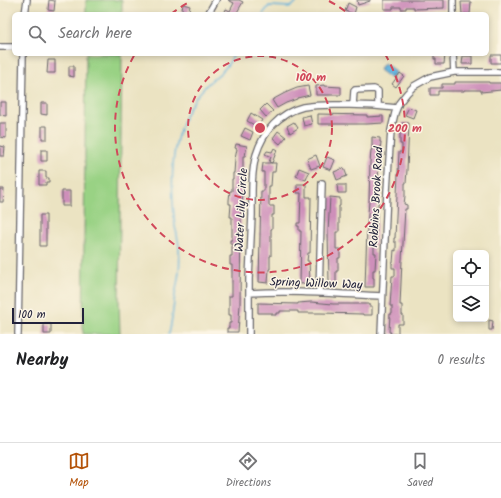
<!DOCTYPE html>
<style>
:root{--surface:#fff;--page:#f2f2f2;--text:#202124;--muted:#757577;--line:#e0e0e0;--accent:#b45309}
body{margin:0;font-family:Kalam,sans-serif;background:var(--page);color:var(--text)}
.controls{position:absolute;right:12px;bottom:12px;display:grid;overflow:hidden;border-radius:6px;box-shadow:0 2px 6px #0003}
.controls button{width:36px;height:36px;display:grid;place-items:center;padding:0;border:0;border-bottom:1px solid var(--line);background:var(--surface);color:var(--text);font:20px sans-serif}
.scale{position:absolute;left:12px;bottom:10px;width:72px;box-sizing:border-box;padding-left:4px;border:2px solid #22223b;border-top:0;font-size:11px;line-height:14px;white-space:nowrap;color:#22223b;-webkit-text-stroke:3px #fcf5e5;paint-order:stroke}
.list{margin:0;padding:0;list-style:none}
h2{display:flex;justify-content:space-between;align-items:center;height:52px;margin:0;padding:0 16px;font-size:17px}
h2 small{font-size:13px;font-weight:400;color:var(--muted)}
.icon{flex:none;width:22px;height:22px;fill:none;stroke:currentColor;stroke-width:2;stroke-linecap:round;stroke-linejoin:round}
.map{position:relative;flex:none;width:501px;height:334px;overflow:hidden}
.search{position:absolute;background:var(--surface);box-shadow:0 2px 6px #0003;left:12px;right:12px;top:12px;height:44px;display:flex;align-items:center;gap:10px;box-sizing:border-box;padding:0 14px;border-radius:6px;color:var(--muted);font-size:15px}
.sheet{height:108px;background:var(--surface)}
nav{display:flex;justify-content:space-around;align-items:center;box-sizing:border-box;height:56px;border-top:1px solid var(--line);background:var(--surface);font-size:11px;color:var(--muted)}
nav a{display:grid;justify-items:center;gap:2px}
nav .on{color:var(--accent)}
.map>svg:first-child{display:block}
</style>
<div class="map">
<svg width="501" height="334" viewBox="0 0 501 334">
<rect width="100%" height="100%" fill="#fcf5e5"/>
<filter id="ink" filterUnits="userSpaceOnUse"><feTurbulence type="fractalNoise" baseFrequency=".025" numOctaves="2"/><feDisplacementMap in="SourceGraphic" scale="8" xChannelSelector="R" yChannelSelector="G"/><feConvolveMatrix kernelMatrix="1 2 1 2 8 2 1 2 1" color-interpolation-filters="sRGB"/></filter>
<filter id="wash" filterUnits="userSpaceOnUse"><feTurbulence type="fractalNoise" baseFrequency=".012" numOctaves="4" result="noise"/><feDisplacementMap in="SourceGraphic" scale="16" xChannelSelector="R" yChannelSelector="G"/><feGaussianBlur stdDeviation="0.9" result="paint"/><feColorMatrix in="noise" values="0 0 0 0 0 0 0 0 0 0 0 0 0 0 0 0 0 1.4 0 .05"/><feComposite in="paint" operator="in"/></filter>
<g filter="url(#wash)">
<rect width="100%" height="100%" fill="#ebe3c2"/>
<!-- green -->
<path fill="#99d284" stroke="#5e7a60" d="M 86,0 L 122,0 L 122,14 L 86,14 Z
M 86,54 L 122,54 L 119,300 L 120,334 L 83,334 Z"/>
<!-- water -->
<path fill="#61b1db" stroke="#426a8b" d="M 384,63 L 396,72 L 391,79 L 379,70 Z"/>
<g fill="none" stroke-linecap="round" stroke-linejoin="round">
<!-- stream -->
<path stroke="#61b1db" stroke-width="1.5" d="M 263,14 L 269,6 L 291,7 L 299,0
M 169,334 C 172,321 173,309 175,295 C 178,280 181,265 179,250 C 179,245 178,239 177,235 C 177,232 175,229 175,226 C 172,198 170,159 179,132 C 184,116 192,100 204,88 C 210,80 220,75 226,67 C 229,64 231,58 234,54"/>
</g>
<g id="blocks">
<!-- building -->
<path fill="#ce8fba" d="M 49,0 L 55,1 L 54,11 L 48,10 Z
M 228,0 L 239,0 L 243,2 L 236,14 L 224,14 L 226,9 L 230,11 L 234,3 Z
M 357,0 L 370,0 L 370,1 L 358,5 Z
M 384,0 L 444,0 L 444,8 L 414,9 L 414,7 L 406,7 L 406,9 L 401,9 L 401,7 L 393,7 L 393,9 L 384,9 Z
M 461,2 L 471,2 L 470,14 L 462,14 Z
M 348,3 L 356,7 L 354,14 L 345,11 Z
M 183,4 L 190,6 L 188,14 L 181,14 Z
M 434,54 L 445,55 L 444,64 L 436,64 L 436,59 L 434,59 Z
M 491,55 L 501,55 L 501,63 L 491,63 Z
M 463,56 L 472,56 L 472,64 L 462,64 Z
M 48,60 L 55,60 L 55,73 L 47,73 Z
M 69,66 L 74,66 L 74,77 L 69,76 Z
M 400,73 L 404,76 L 396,87 L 392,84 Z
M 455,82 L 489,82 L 489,83 L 501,83 L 501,90 L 481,92 L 481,90 L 464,90 L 464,91 L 438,91 L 438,95 L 430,95 L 430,88 L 442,88 L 442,84 L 455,84 Z
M 324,85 L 324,86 L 341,87 L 341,95 L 316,95 L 316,86 Z
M 308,86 L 310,95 L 297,98 L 297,99 L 286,103 L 277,108 L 272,100 L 285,93 L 297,88 Z
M 0,102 L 6,102 L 6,116 L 0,115 Z
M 41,103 L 47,103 L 47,115 L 41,114 Z
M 266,104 L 273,111 L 266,117 L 260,110 Z
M 409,107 L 416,110 L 413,118 L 405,115 Z
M 251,113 L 262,120 L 258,127 L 247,121 Z
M 318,114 L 367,115 L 367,117 L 383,116 L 383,123 L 367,124 L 318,124 Z
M 310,115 L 312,124 L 304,126 L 302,117 Z
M 294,122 L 298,128 L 290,133 L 287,126 Z
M 0,123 L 6,123 L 6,138 L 0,137 Z
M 402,123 L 409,123 L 407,170 L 406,183 L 405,183 L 405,196 L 404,204 L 407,205 L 407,209 L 405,209 L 402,260 L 400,305 L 402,305 L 402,315 L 403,315 L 403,324 L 398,324 L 398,334 L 390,334 L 391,332 L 389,332 L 390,314 L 392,314 L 392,306 L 390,306 L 392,276 L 395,276 L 395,268 L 392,268 L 392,263 L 393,263 L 394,250 L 396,251 L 396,242 L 394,242 L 394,238 L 395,238 L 399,152 L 402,152 L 402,144 L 400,144 L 400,127 L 402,127 Z
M 42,126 L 47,126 L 47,139 L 42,139 Z
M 245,128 L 253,132 L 250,140 L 241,136 Z
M 278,131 L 286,137 L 280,144 L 273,138 Z
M 372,137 L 380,138 L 380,142 L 381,142 L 379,159 L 378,185 L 376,185 L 376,193 L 379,193 L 378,206 L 376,206 L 376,214 L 377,214 L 376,245 L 374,245 L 374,253 L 376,253 L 375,270 L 373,270 L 373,278 L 374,278 L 374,287 L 365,287 L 367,227 L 369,201 L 370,163 L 371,150 L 372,150 Z
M 236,144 L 247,146 L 245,156 L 243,156 L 243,174 L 244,174 L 244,182 L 243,182 L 242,209 L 241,209 L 240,305 L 238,332 L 227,332 L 227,328 L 229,328 L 229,323 L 231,323 L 231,315 L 229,315 L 229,296 L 232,296 L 232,265 L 230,265 L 230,256 L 232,256 L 232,244 L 230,244 L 230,240 L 232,240 L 232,217 L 230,217 L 231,204 L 229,204 L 229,200 L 230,191 L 232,191 L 232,179 L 233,179 L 233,173 L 234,173 L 235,159 L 237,149 L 235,148 Z
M 0,146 L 5,147 L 4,156 L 0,156 Z
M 274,148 L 277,150 L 272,163 L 269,162 L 271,157 L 265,154 L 267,151 L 272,152 Z
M 41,150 L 47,150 L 47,161 L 41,161 Z
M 316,155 L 320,166 L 311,169 L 307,159 Z
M 327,157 L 335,160 L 331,170 L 323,167 Z
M 263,163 L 276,163 L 275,172 L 272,172 L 271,186 L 269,186 L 269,206 L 274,206 L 274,215 L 272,215 L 272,229 L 271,229 L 271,256 L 270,256 L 270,269 L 269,269 L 268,283 L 259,282 L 261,191 L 264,191 L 264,172 L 262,172 Z
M 299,168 L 309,172 L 306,180 L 296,176 Z
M 344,168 L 347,176 L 337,180 L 334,172 Z
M 39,171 L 46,171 L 46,178 L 49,178 L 49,182 L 46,182 L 46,185 L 39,185 Z
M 297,184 L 306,184 L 306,197 L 311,197 L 310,253 L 308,253 L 307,261 L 309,261 L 310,283 L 300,284 L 301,231 L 299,231 L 299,226 L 297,226 L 297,223 L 300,223 L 301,193 L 297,193 Z
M 337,185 L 346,185 L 346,193 L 338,193 Z
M 0,189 L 4,189 L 3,202 L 0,202 Z
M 62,191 L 70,191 L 70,206 L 62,206 Z
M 330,197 L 340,198 L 340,206 L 339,206 L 339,232 L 336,232 L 336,249 L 340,249 L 340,258 L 338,258 L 338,271 L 336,271 L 336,284 L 329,284 L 328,232 Z
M 40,215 L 46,215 L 46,246 L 40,246 Z
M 258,303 L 298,304 L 298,303 L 311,302 L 333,304 L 369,304 L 369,306 L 372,306 L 372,315 L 363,315 L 363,314 L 320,313 L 298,313 L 298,311 L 280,311 L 280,313 L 276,313 L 276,315 L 272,315 L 272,313 L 258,313 Z
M 489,320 L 493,321 L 492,330 L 489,330 Z
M 44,324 L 51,324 L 51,334 L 44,334 Z"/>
</g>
</g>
<g filter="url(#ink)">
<use href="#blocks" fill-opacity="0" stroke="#68666a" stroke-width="1"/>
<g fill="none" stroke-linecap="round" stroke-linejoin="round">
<defs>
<path id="minor" d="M 453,0 L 453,14
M 25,14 L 27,0
M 208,14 L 216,0
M 0,47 L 14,47
M 453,54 L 454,72
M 353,105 L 354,91 L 355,90 L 374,89 L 378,91 L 378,106
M 249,293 C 293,290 338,294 382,296
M 319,293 L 322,183
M 18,334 L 23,54
M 249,334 C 249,316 249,297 249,279 C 250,258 251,237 252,215 C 252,195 251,174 256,155 C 263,132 279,113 303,107 C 318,104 334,105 349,105 C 365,105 381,106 397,108
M 381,334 L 387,191 L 391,130 L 395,113 L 399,103 L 407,93 L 414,86 L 430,77 L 454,72 L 501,72"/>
</defs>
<!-- minor casing -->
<use href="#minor" stroke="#68666a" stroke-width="8"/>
<!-- minor -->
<use href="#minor" stroke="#fff" stroke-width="5.5"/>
</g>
</g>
<!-- distance rings -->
<g fill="none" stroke="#d1495b" stroke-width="2" stroke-dasharray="7 5">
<circle cx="260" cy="128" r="72"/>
<path d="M171 14A145 145 0 0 1 191 1M329 1A145 145 0 0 1 349 14M385 54A145 145 0 1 1 135 54"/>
</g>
<g text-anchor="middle" stroke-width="3" stroke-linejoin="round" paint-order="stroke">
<!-- street labels -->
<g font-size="12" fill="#22223b" stroke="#fcf5e5">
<text transform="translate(376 197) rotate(-87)" y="4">Robbins Brook Road</text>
<text transform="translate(241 210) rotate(-87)" y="4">Water Lily Circle</text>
<text transform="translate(316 283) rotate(2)" y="4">Spring Willow Way</text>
</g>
</g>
<circle cx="260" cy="128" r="6" fill="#d1495b" stroke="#fcf5e5" stroke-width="2"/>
<g font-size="12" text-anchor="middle" font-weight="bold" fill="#d1495b" stroke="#fcf5e5" stroke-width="3" stroke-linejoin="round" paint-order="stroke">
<text x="311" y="81">100 m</text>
<text x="405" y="132">200 m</text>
</g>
</svg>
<div class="controls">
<button><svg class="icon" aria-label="locate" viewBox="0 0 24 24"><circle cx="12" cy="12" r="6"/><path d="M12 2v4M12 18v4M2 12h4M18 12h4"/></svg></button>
<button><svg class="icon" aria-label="layers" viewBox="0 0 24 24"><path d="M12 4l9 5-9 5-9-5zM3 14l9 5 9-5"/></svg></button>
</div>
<div class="scale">100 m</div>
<div class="search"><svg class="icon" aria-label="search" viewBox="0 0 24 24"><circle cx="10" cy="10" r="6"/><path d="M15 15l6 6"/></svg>Search here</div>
</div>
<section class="sheet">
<h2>Nearby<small>0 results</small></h2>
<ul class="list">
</ul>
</section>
<nav>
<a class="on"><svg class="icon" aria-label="map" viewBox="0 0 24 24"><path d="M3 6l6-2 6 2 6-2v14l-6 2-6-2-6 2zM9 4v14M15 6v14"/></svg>Map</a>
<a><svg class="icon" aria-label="directions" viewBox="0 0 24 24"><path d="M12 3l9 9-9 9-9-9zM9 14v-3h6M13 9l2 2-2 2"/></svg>Directions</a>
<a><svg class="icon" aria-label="saved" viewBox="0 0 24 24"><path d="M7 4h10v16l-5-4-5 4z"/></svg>Saved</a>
</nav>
